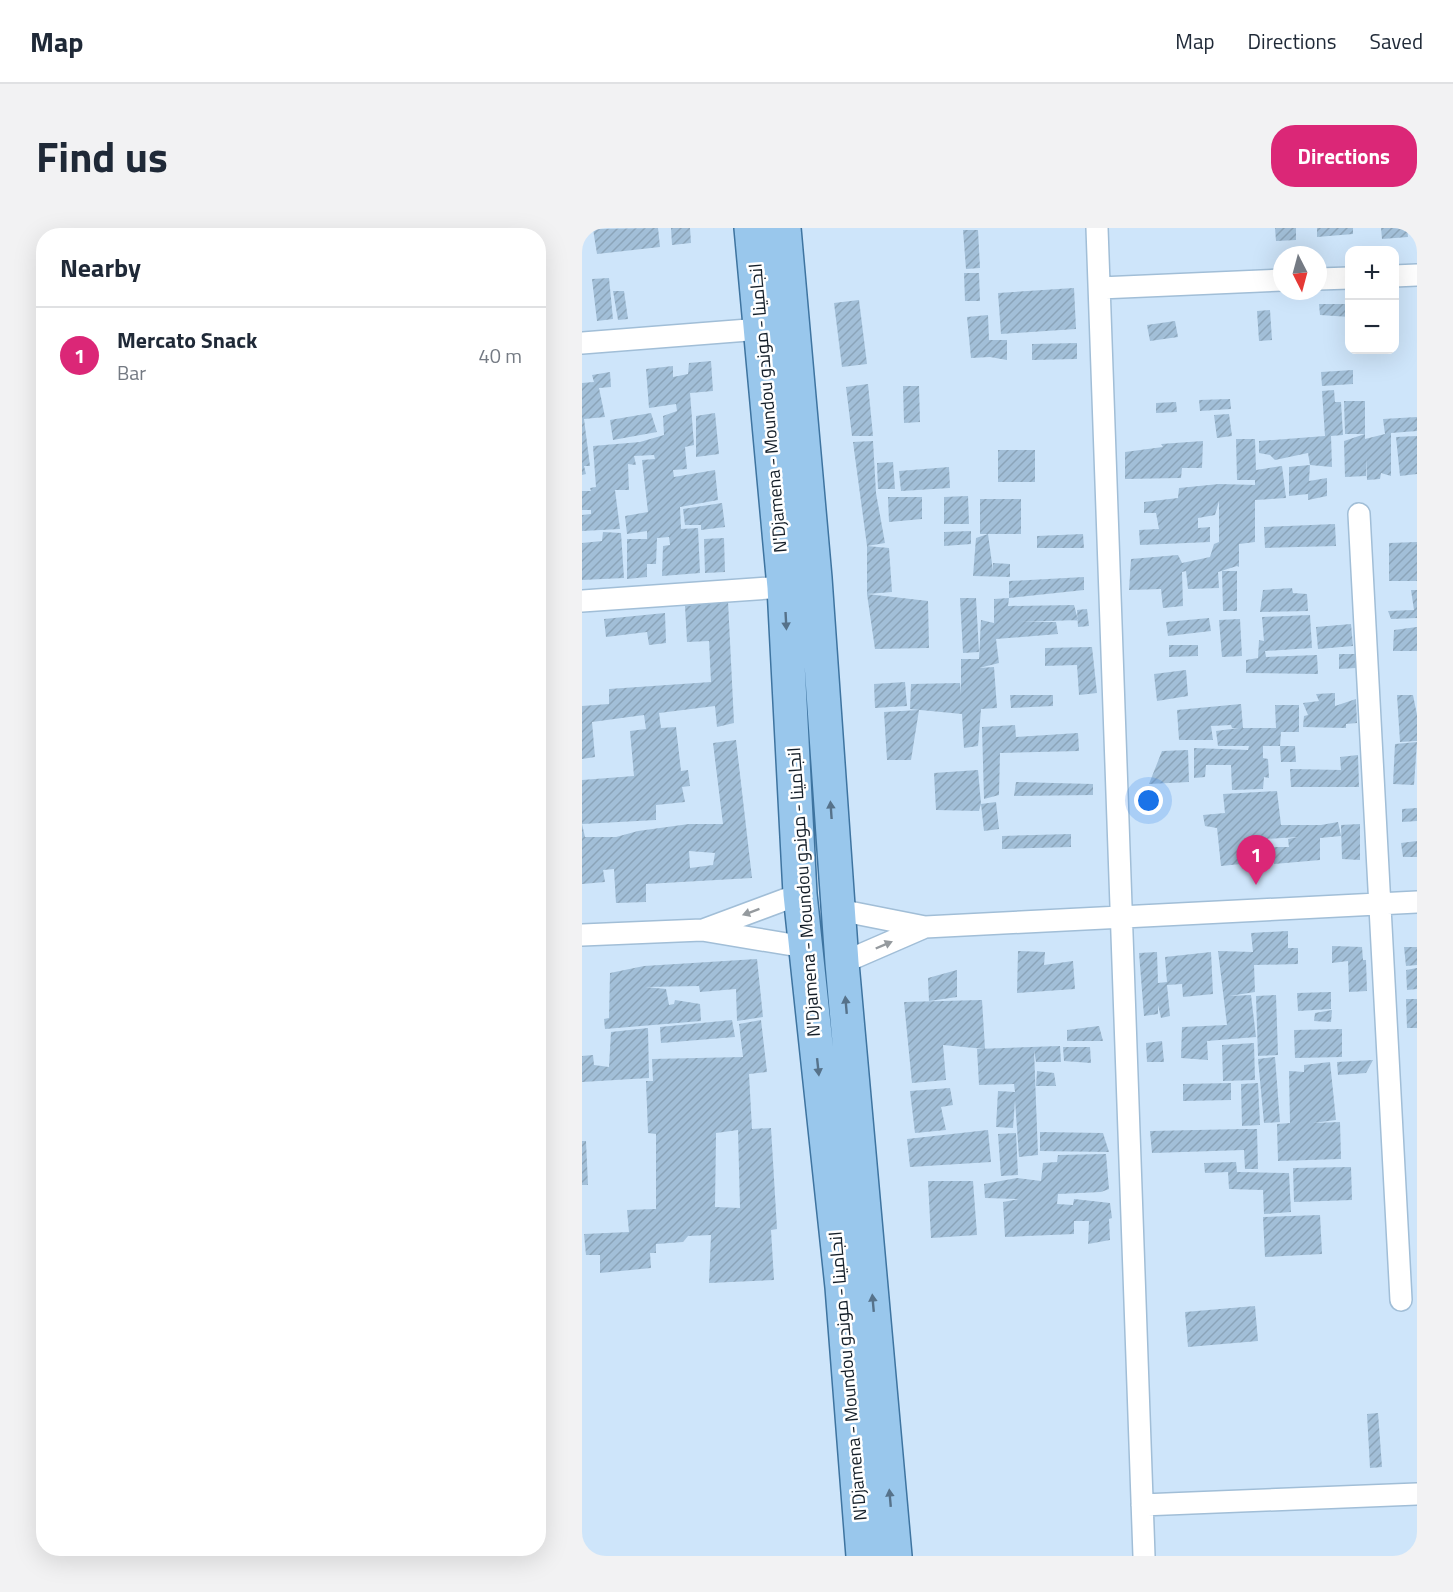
<!DOCTYPE html>
<meta charset="utf-8">
<style>
:root{--surface:#fff;--page:#f2f2f3;--text:#1f2937;--muted:#747a83;--line:#e0e1e3;--accent:#db2777}
body{margin:0;font-family:"Titillium Web",Cairo,sans-serif;background:var(--page);color:var(--text)}
.controls{position:absolute;right:18px;top:18px;display:grid;overflow:hidden;border-radius:12px;box-shadow:0 6px 24px #0002}
.controls button{width:54px;height:54px;display:grid;place-items:center;padding:0;border:0;border-bottom:2px solid var(--line);background:var(--surface);color:var(--text);font:30px sans-serif}
.compass{position:absolute;left:691px;top:18px;width:54px;height:54px;border-radius:50%;background:var(--surface);box-shadow:0 6px 24px #0002;rotate:174deg}
.you{position:absolute;left:567px;top:573px;width:21px;height:21px;margin:-15px;border:4px solid #fff;border-radius:50%;background:#1a73e8;box-shadow:0 0 0 9px #1a73e833}
.badge{display:grid;place-items:center;width:39px;height:39px;border-radius:50%;background:var(--accent);color:#fff;font-size:20px;font-weight:700}
.pin{position:absolute;translate:-50% -50px;filter:drop-shadow(0 2px 3px #0008)}
.pin::after{content:'';position:absolute;top:32px;width:21px;height:18px;background:inherit;clip-path:polygon(0 0,100% 0,50% 100%)}
.list{margin:0;padding:0;list-style:none}
h2{display:flex;justify-content:space-between;align-items:center;height:78px;margin:0;padding:0 24px;font-size:26px}
h2 small{font-size:20px;font-weight:400;color:var(--muted)}
.list li{display:grid;grid-template-columns:39px 1fr auto;gap:18px;align-items:center;box-sizing:border-box;height:96px;padding:0 24px;border-top:2px solid var(--line)}
.list b{display:block;font-size:22px;white-space:nowrap}
.list p{margin:0;font-size:20px;white-space:nowrap;color:var(--muted)}
.list em{font-size:20px;font-style:normal;color:var(--muted)}
.map{position:relative;flex:none;width:835px;height:1328px;overflow:hidden;border-radius:24px}
header{display:flex;align-items:center;gap:36px;box-sizing:border-box;height:84px;padding:0 30px;background:var(--surface);border-bottom:2px solid var(--line)}
header strong{font-size:28px}
nav{display:flex;gap:33px;margin-inline-start:auto;font-size:21px}
.intro{display:flex;align-items:center;justify-content:space-between;box-sizing:border-box;height:144px;padding:0 36px}
h1{margin:0;font-size:42px}
.button{padding:15px 27px;border-radius:24px;background:var(--accent);color:#fff;font-size:21px;font-weight:700}
main{display:flex;gap:36px;padding:0 36px}
aside{flex:1;background:var(--surface);border-radius:24px;box-shadow:0 6px 24px #0002}
.map>svg:first-child{display:block}
</style>
<header>
<strong>Map</strong>
<nav><a>Map</a><a>Directions</a><a>Saved</a></nav>
</header>
<div class="intro"><h1>Find us</h1><a class="button">Directions</a></div>
<main>
<aside>
<h2>Nearby<small></small></h2>
<ul class="list">
<li><span class="badge">1</span><div><b>Mercato Snack</b><p>Bar</p></div><em>40 m</em></li>
</ul>
</aside>
<div class="map">
<svg width="835" height="1328" viewBox="0 0 835 1328">
<defs>
<pattern id="building-hatch" width="6" height="6" patternUnits="userSpaceOnUse" patternTransform="scale(1.5)"><rect width="6" height="6" fill="#a2bfd8"/><path d="M-1 1l2-2M0 6l6-6M5 7l2-2" fill="none" stroke="#8ba4b9"/></pattern>
</defs>
<rect width="100%" height="100%" fill="#cee5fa"/>
<!-- building -->
<path fill="url(#building-hatch)" fill-rule="evenodd" d="M 76,0 L 78,19 L 15,26 L 11,1 Z
M 89,0 L 108,0 L 109,15 L 90,17 Z
M 693,0 L 714,0 L 714,12 L 694,13 Z
M 735,0 L 771,0 L 771,6 L 735,9 Z
M 799,0 L 825,0 L 826,9 L 800,11 Z
M 381,2 L 396,2 L 398,40 L 384,41 Z
M 382,45 L 397,45 L 398,73 L 383,73 Z
M 27,50 L 31,91 L 15,93 L 10,51 Z
M 492,60 L 494,101 L 419,106 L 416,65 Z
M 31,63 L 42,63 L 46,91 L 36,92 Z
M 277,72 L 285,136 L 260,139 L 252,75 Z
M 737,76 L 768,76 L 768,89 L 738,87 Z
M 688,82 L 690,112 L 677,113 L 675,83 Z
M 406,87 L 407,112 L 425,112 L 425,132 L 408,129 L 389,130 L 385,89 Z
M 593,93 L 596,109 L 568,113 L 565,97 Z
M 495,115 L 495,131 L 450,132 L 450,116 Z
M 129,133 L 131,163 L 108,165 L 112,217 L 103,219 L 105,241 L 91,242 L 92,249 L 133,242 L 136,272 L 98,279 L 99,301 L 116,300 L 118,345 L 80,348 L 81,318 L 88,317 L 87,309 L 75,310 L 74,336 L 65,336 L 65,349 L 45,351 L 45,311 L 65,311 L 65,303 L 45,306 L 43,288 L 66,284 L 60,232 L 73,231 L 72,227 L 52,228 L 54,237 L 46,236 L 47,262 L 33,262 L 38,301 L 0,303 L 0,287 L 9,286 L 9,282 L 0,282 L 0,263 L 9,263 L 8,260 L 14,259 L 11,218 L 58,214 L 82,207 L 81,188 L 95,183 L 94,176 L 67,180 L 64,141 L 91,138 L 91,149 L 106,146 L 107,135 Z
M 771,142 L 771,156 L 740,158 L 739,144 Z
M 28,144 L 29,159 L 17,160 L 23,189 L 2,191 L 8,238 L 2,238 L 4,246 L 0,247 L 0,155 L 12,154 L 10,147 Z
M 286,156 L 291,208 L 270,208 L 264,159 Z
M 321,158 L 337,158 L 338,194 L 322,195 Z
M 752,162 L 753,174 L 759,174 L 761,207 L 749,208 L 750,239 L 728,237 L 726,225 L 693,232 L 688,227 L 677,225 L 677,213 L 743,208 L 740,163 Z
M 648,171 L 649,181 L 618,183 L 617,172 Z
M 762,173 L 783,173 L 783,206 L 763,206 Z
M 594,174 L 595,184 L 574,185 L 574,175 Z
M 69,185 L 75,204 L 31,212 L 28,192 Z
M 133,185 L 137,226 L 114,229 L 114,188 Z
M 647,186 L 650,208 L 635,210 L 632,187 Z
M 835,189 L 835,203 L 809,205 L 809,248 L 799,245 L 798,251 L 785,252 L 784,229 L 784,248 L 763,249 L 762,213 L 783,206 L 783,211 L 803,206 L 801,191 Z
M 835,208 L 835,246 L 818,248 L 814,209 Z
M 654,211 L 673,211 L 674,242 L 700,238 L 704,270 L 673,272 L 673,314 L 657,316 L 657,339 L 655,338 L 636,344 L 637,360 L 606,361 L 604,343 L 600,344 L 601,378 L 581,380 L 579,361 L 547,362 L 549,331 L 596,327 L 600,335 L 628,329 L 632,316 L 637,314 L 637,273 L 633,287 L 616,290 L 616,300 L 628,299 L 628,314 L 558,317 L 557,302 L 577,301 L 574,285 L 562,285 L 562,274 L 596,270 L 597,260 L 637,256 L 673,257 L 673,252 L 655,252 Z
M 291,213 L 294,265 L 303,315 L 285,318 L 307,320 L 310,364 L 285,366 L 346,373 L 347,420 L 293,421 L 285,366 L 285,318 L 271,214 Z
M 621,213 L 620,240 L 600,240 L 599,250 L 543,251 L 543,224 L 581,219 L 579,216 Z
M 416,222 L 453,222 L 453,254 L 416,254 Z
M 311,234 L 313,261 L 296,261 L 295,235 Z
M 728,237 L 727,253 L 745,250 L 745,268 L 726,272 L 726,266 L 707,268 L 707,239 Z
M 367,239 L 368,260 L 319,263 L 317,243 Z
M 386,268 L 387,296 L 362,296 L 362,269 Z
M 306,269 L 340,269 L 340,291 L 307,294 Z
M 398,271 L 439,271 L 439,306 L 406,306 L 411,343 L 411,335 L 428,336 L 428,349 L 391,348 L 394,310 L 406,306 L 398,306 Z
M 140,275 L 143,299 L 119,302 L 119,297 L 103,297 L 101,281 Z
M 753,296 L 754,318 L 683,320 L 682,299 Z
M 389,303 L 389,316 L 362,318 L 362,304 Z
M 21,304 L 39,305 L 42,350 L 0,352 L 0,315 L 20,313 Z
M 501,306 L 502,320 L 455,320 L 455,308 Z
M 142,310 L 143,344 L 123,345 L 122,311 Z
M 835,314 L 835,353 L 807,353 L 807,315 Z
M 640,343 L 655,343 L 655,383 L 641,383 Z
M 502,349 L 502,362 L 427,370 L 427,353 Z
M 710,360 L 711,365 L 725,366 L 726,383 L 678,384 L 681,362 Z
M 829,362 L 835,362 L 835,390 L 809,391 L 806,383 L 832,382 Z
M 378,370 L 394,370 L 397,424 L 381,425 Z
M 427,370 L 426,378 L 492,377 L 496,392 L 438,394 L 474,394 L 476,406 L 414,411 L 417,435 L 397,440 L 412,439 L 415,480 L 399,481 L 396,518 L 382,520 L 380,486 L 328,481 L 329,456 L 378,455 L 379,466 L 379,431 L 397,431 L 399,392 L 412,395 L 412,371 Z
M 146,373 L 152,495 L 135,499 L 133,478 L 77,485 L 79,500 L 94,499 L 99,543 L 106,542 L 108,558 L 100,559 L 103,574 L 74,577 L 74,592 L 0,596 L 0,552 L 52,548 L 48,503 L 64,501 L 62,487 L 10,494 L 13,529 L 0,531 L 0,478 L 27,476 L 27,461 L 129,454 L 127,413 L 105,414 L 103,378 Z
M 505,381 L 507,398 L 496,399 L 495,382 Z
M 83,385 L 84,415 L 67,417 L 65,404 L 24,409 L 22,391 Z
M 728,387 L 730,420 L 683,423 L 684,429 L 735,427 L 736,446 L 664,445 L 664,432 L 676,430 L 677,412 L 682,413 L 680,389 Z
M 627,390 L 629,403 L 586,408 L 584,394 Z
M 658,391 L 660,428 L 640,429 L 637,392 Z
M 769,396 L 771,418 L 736,421 L 734,399 Z
M 835,399 L 835,423 L 811,423 L 812,402 Z
M 587,417 L 616,417 L 616,428 L 587,429 Z
M 510,419 L 515,465 L 497,467 L 495,437 L 463,438 L 463,420 Z
M 757,426 L 774,426 L 774,440 L 757,441 Z
M 604,442 L 606,468 L 575,473 L 572,446 Z
M 323,454 L 325,478 L 293,480 L 292,456 Z
M 753,465 L 753,478 L 774,471 L 775,495 L 764,496 L 764,500 L 721,499 L 722,488 L 726,487 L 721,475 L 737,473 L 734,466 Z
M 428,467 L 471,467 L 471,478 L 429,480 Z
M 815,467 L 831,467 L 835,487 L 835,513 L 818,514 Z
M 659,476 L 661,500 L 694,500 L 693,477 L 717,477 L 717,504 L 699,504 L 698,518 L 713,518 L 714,534 L 699,534 L 698,518 L 681,518 L 681,530 L 686,531 L 687,550 L 682,549 L 681,561 L 650,562 L 649,537 L 624,537 L 623,549 L 612,550 L 612,520 L 666,522 L 667,518 L 636,518 L 634,503 L 657,500 L 650,500 L 649,497 L 629,498 L 631,512 L 597,512 L 595,482 Z
M 337,482 L 329,532 L 305,532 L 302,484 Z
M 433,497 L 434,509 L 496,505 L 497,523 L 418,525 L 417,567 L 402,571 L 400,499 Z
M 154,512 L 170,650 L 64,656 L 64,674 L 34,675 L 32,641 L 21,642 L 23,654 L 0,656 L 0,596 L 3,609 L 34,609 L 56,603 L 107,596 L 141,596 L 131,515 ZM 107,623 L 133,625 L 131,637 L 108,640 Z
M 835,514 L 832,557 L 811,556 L 813,516 Z
M 606,522 L 607,554 L 567,556 L 580,523 Z
M 776,527 L 777,559 L 709,559 L 708,541 L 759,542 L 758,529 Z
M 396,542 L 399,576 L 397,583 L 354,582 L 352,545 Z
M 434,554 L 511,556 L 511,567 L 432,568 Z
M 695,563 L 699,597 L 739,597 L 756,594 L 759,608 L 738,610 L 738,632 L 692,636 L 692,619 L 707,619 L 706,611 L 716,609 L 682,611 L 683,634 L 673,634 L 669,623 L 669,635 L 639,638 L 635,600 L 623,598 L 621,587 L 643,585 L 641,566 Z
M 414,574 L 417,601 L 402,603 L 399,576 Z
M 835,580 L 835,593 L 820,594 L 820,581 Z
M 778,596 L 778,632 L 760,631 L 759,597 Z
M 489,606 L 489,619 L 420,621 L 420,608 Z
M 835,613 L 835,629 L 821,629 L 819,615 Z
M 706,703 L 706,720 L 716,720 L 716,736 L 672,737 L 673,764 L 647,768 L 669,767 L 674,809 L 625,813 L 626,832 L 599,830 L 600,799 L 645,797 L 636,723 L 671,724 L 669,705 Z
M 750,718 L 780,719 L 781,732 L 784,732 L 785,763 L 767,764 L 766,733 L 750,735 Z
M 822,719 L 835,719 L 835,737 L 824,738 Z
M 436,723 L 463,724 L 462,737 L 491,733 L 493,761 L 435,765 Z
M 575,724 L 576,755 L 585,754 L 583,729 L 629,724 L 631,766 L 601,769 L 600,756 L 585,757 L 588,788 L 579,790 L 576,777 L 576,786 L 562,788 L 557,725 Z
M 175,731 L 181,789 L 155,793 L 154,761 L 118,764 L 117,758 L 63,759 L 84,761 L 87,777 L 92,776 L 93,772 L 118,776 L 119,793 L 23,801 L 22,791 L 27,790 L 28,745 L 62,738 Z
M 835,740 L 835,761 L 825,762 L 824,742 Z
M 375,742 L 375,769 L 347,773 L 346,750 Z
M 749,764 L 749,781 L 716,783 L 715,765 Z
M 694,767 L 696,827 L 676,828 L 674,768 Z
M 824,771 L 835,771 L 835,800 L 825,800 Z
M 400,772 L 403,821 L 361,817 L 364,852 L 330,855 L 322,774 Z
M 750,782 L 749,794 L 732,793 L 733,785 Z
M 150,792 L 153,809 L 79,815 L 78,799 Z
M 179,792 L 185,844 L 167,846 L 170,901 L 189,900 L 195,1001 L 189,1002 L 192,1052 L 127,1055 L 129,1007 L 106,1008 L 101,1014 L 74,1016 L 74,1025 L 68,1025 L 69,1040 L 18,1045 L 18,1027 L 4,1027 L 2,1006 L 47,1004 L 45,982 L 74,981 L 74,906 L 66,905 L 64,853 L 71,853 L 70,831 L 161,829 L 157,796 ZM 156,902 L 158,980 L 133,979 L 134,905 Z
M 517,798 L 521,813 L 485,813 L 485,802 Z
M 66,800 L 67,850 L 0,854 L 0,828 L 11,827 L 12,837 L 27,839 L 29,804 Z
M 760,801 L 760,829 L 713,830 L 712,802 Z
M 580,813 L 582,834 L 565,834 L 564,815 Z
M 672,815 L 673,852 L 641,853 L 640,817 Z
M 478,818 L 479,834 L 454,834 L 452,822 L 456,927 L 437,929 L 433,872 L 431,900 L 414,899 L 416,863 L 433,864 L 432,856 L 397,857 L 395,821 Z
M 481,819 L 508,819 L 509,835 L 482,833 Z
M 693,829 L 698,894 L 682,895 L 676,831 Z
M 791,832 L 784,845 L 756,847 L 755,834 Z
M 748,834 L 754,892 L 731,895 L 758,894 L 759,931 L 696,933 L 695,896 L 708,895 L 707,843 L 722,844 L 722,837 Z
M 455,843 L 472,845 L 474,858 L 454,858 Z
M 649,855 L 649,872 L 601,873 L 601,856 Z
M 676,855 L 678,897 L 660,898 L 659,856 Z
M 368,860 L 371,877 L 359,879 L 364,902 L 333,905 L 328,863 Z
M 662,901 L 675,901 L 676,941 L 663,941 L 662,922 L 570,925 L 568,903 Z
M 406,902 L 409,934 L 328,939 L 325,911 Z
M 458,904 L 521,905 L 527,924 L 458,923 Z
M 434,905 L 436,947 L 419,948 L 416,906 Z
M 0,913 L 4,913 L 6,957 L 0,957 Z
M 524,926 L 527,961 L 519,964 L 476,966 L 475,976 L 491,977 L 492,971 L 528,975 L 530,990 L 527,991 L 528,1012 L 506,1016 L 507,993 L 492,993 L 492,1006 L 423,1009 L 421,974 L 437,971 L 403,970 L 402,956 L 435,950 L 459,953 L 461,935 L 475,934 L 476,927 Z
M 654,934 L 655,944 L 707,945 L 709,984 L 682,986 L 681,962 L 647,961 L 646,944 L 623,945 L 622,935 Z
M 769,939 L 770,972 L 712,974 L 711,940 Z
M 346,953 L 391,953 L 395,1007 L 349,1010 Z
M 738,987 L 740,1026 L 683,1029 L 681,989 Z
M 673,1078 L 676,1113 L 606,1119 L 603,1084 Z
M 796,1185 L 800,1239 L 788,1240 L 785,1186 Z"/>
<g fill="none" stroke-linecap="round" stroke-linejoin="round">
<defs>
<path id="street" d="M 515,0 L 562,1328
M 812,48 L 835,47
M 736,51 L 768,50
M 518,60 L 700,52
M 0,115 L 179,101
M 777,286 L 819,1072
M 0,373 L 202,359
M 257,682 L 343,699 L 835,674
M 121,702 L 218,666
M 0,707 L 120,702 L 223,719
M 260,735 L 343,699
M 560,1277 L 835,1266"/>
<path id="primary" d="M 169,0 L 202,359 L 218,666 L 260,1059 L 281,1328
M 202,0 L 233,350 L 260,735 L 313,1328"/>
</defs>
<!-- street casing -->
<use href="#street" stroke="#a1bed7" stroke-width="24"/>
<!-- primary casing -->
<use href="#primary" stroke="#3e74a0" stroke-width="36"/>
<!-- street -->
<use href="#street" stroke="#fff" stroke-width="21"/>
<!-- primary -->
<use href="#primary" stroke="#99c7ec" stroke-width="33"/>
</g>
<!-- one-way arrows -->
<defs><path id="oneway-solid" d="M-6-.8H1V-3.2L6.5 0L1 3.2V.8H-6Z" transform="scale(1.5)"/></defs>
<g fill="#56728a">
<use href="#oneway-solid" transform="translate(204 393) rotate(87)"/>
<use href="#oneway-solid" transform="translate(249 582) rotate(-94)"/>
<use href="#oneway-solid" transform="translate(264 777) rotate(-95)"/>
<use href="#oneway-solid" transform="translate(236 839) rotate(84)"/>
<use href="#oneway-solid" transform="translate(291 1075) rotate(-95)"/>
<use href="#oneway-solid" transform="translate(308 1270) rotate(-95)"/>
</g>
<g fill="#959a9e">
<use href="#oneway-solid" transform="translate(169 684) rotate(160)"/>
<use href="#oneway-solid" transform="translate(302 717) rotate(-23)"/>
</g>
<g text-anchor="middle" stroke-width="5" stroke-linejoin="round" paint-order="stroke">
<!-- street labels -->
<g font-size="18" fill="#141e28" stroke="#fff">
<text transform="translate(186 180) rotate(-95)" y="6">N'Djamena - Moundou انجامينا - موندو</text>
<text transform="translate(222 664) rotate(-94)" y="6">N'Djamena - Moundou انجامينا - موندو</text>
<text transform="translate(266 1148) rotate(-95)" y="6">N'Djamena - Moundou انجامينا - موندو</text>
</g>
</g>
</svg>
<div class="controls">
<button>+</button>
<button>−</button>
</div>
<svg class="compass" viewBox="-18 -18 36 36"><path d="M0-13l5 13h-10z" fill="#e53935"/><path d="M0 13l5-13h-10z" fill="#747a83"/></svg>
<div class="you"></div>
<div class="pin badge" style="left:674px;top:657px">1</div>
</div>
</main>
